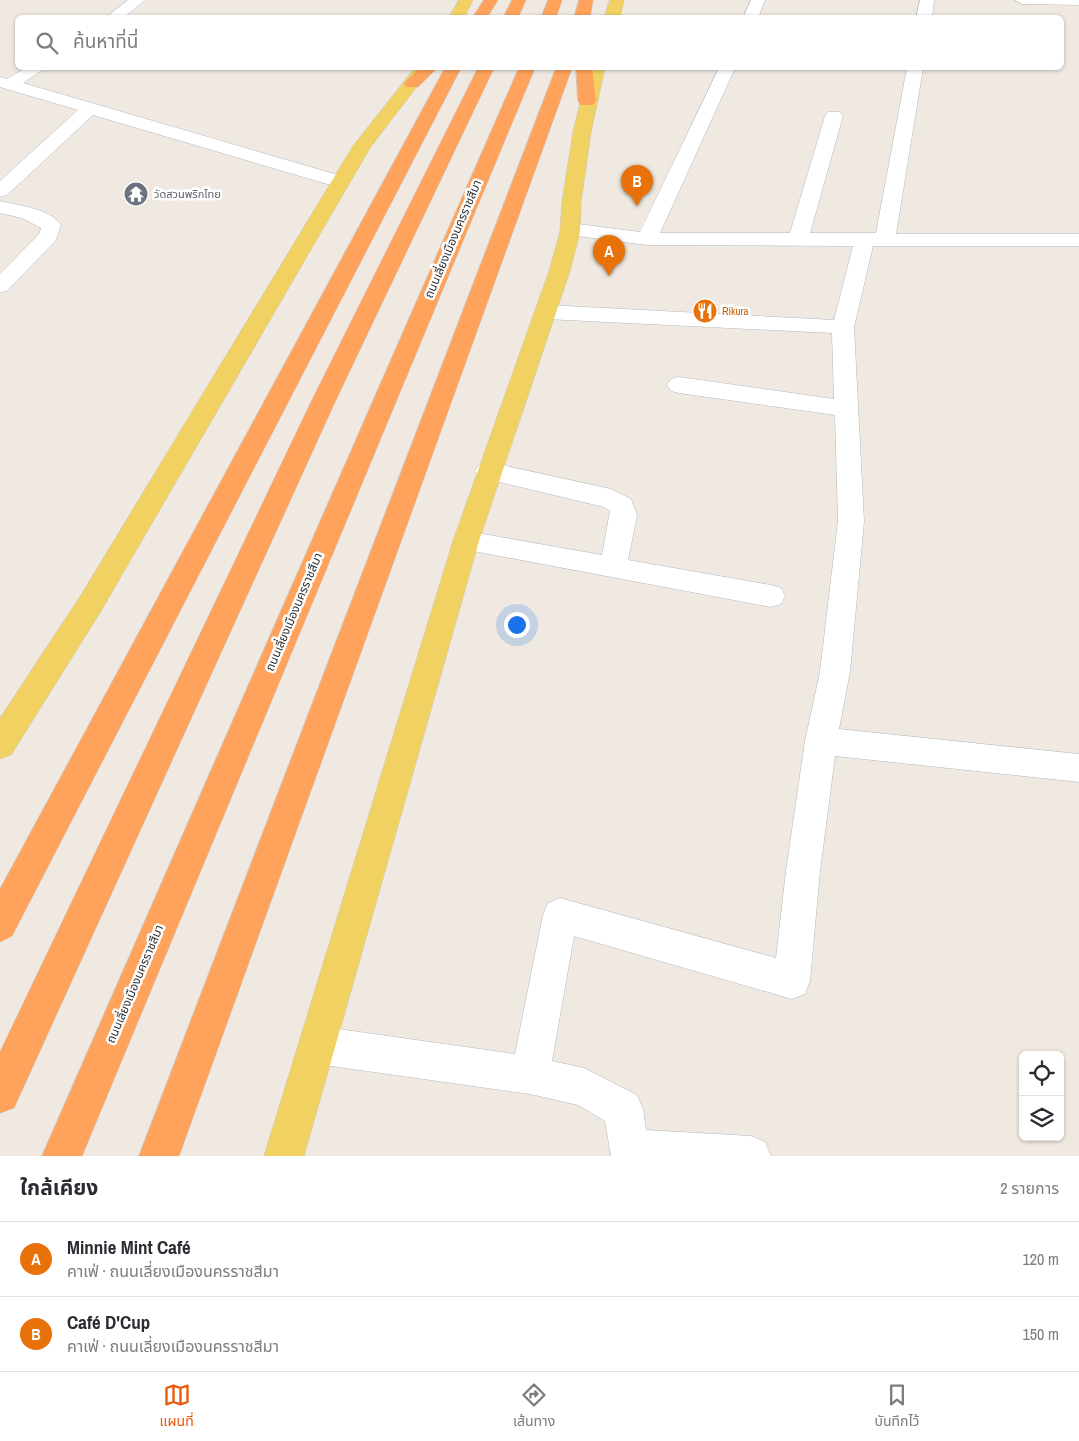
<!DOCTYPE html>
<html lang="th">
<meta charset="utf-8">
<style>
:root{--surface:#fff;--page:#f7f7f7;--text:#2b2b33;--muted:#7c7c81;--line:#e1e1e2;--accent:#ea580c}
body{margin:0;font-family:"Archivo Narrow","Noto Sans Thai",sans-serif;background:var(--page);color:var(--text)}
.controls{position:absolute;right:15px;bottom:15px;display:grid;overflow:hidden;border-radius:8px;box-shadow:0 1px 4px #0004}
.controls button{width:45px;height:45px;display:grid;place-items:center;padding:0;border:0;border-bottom:1px solid var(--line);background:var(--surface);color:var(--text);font:25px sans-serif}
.you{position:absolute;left:516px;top:624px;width:18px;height:18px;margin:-12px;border:4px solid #fff;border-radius:50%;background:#1a73e8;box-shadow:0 0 0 8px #1a73e833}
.badge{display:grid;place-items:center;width:32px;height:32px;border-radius:50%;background:var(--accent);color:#fff;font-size:16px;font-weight:700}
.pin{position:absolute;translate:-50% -41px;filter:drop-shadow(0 1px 2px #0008)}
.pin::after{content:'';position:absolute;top:26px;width:18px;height:15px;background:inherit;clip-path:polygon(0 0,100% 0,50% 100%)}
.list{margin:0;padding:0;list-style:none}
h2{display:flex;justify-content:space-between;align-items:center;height:65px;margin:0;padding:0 20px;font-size:21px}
h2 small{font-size:16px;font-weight:400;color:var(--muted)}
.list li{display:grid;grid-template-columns:32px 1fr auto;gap:15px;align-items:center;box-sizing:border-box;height:75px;padding:0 20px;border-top:1px solid var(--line)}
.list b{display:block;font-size:19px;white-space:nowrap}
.list p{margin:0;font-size:16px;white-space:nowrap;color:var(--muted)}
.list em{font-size:16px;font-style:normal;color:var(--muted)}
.icon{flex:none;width:28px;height:28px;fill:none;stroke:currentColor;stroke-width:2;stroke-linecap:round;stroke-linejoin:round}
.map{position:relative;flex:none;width:1079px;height:1156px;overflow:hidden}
.search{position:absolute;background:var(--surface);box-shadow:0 1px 4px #0004;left:15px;right:15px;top:15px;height:55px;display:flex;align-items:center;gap:12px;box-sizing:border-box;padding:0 18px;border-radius:8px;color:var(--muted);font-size:19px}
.sheet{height:215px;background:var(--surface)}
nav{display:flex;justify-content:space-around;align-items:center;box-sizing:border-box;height:70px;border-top:1px solid var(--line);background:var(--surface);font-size:14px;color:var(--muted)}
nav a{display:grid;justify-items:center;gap:2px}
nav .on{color:var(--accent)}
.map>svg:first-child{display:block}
</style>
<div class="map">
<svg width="1079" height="1156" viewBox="0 0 1079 1156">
<rect width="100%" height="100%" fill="#efe9e1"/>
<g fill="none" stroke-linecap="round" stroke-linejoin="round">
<defs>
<path id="minor" d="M 128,0 L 145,0 L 123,18 L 105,18 Z
M 751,0 L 765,0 L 758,18 L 743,18 Z
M 920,0 L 934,0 L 932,18 L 916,18 Z
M 1015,0 L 1079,0 L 1079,5 L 1022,4 Z
M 26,68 L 45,68 L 23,83 L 348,178 L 350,182 L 348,186 L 334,186 L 93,115 L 7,195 L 0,197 L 0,181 L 78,110 L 0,87 L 0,77 L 7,79 Z
M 719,68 L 735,68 L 660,233 L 790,233 L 825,116 L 828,112 L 840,112 L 843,116 L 810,233 L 876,233 L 907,68 L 923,68 L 896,234 L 1079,234 L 1079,246 L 873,246 L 854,327 L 864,521 L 850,672 L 839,729 L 1079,754 L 1079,782 L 835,756 L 820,871 L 810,981 L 805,994 L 792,999 L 574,936 L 552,1061 L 584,1068 L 637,1095 L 643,1109 L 646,1130 L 751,1136 L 765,1142 L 771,1156 L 611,1156 L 605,1121 L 578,1105 L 530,1094 L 317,1064 L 304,1058 L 298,1045 L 304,1032 L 317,1026 L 515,1054 L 543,915 L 548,903 L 560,898 L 776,958 L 786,871 L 805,741 L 820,672 L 838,521 L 835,415 L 679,393 L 671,391 L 667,385 L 671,379 L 679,377 L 834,399 L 832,333 L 546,319 L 538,317 L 535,312 L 538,307 L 546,305 L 834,320 L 853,246 L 647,245 L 570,235 L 563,233 L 560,229 L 563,225 L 570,223 L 640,232 Z
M 0,201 C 18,206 50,208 61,225 L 56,240 L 7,291 L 0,292 L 0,274 L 39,234 L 41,228 L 22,218 L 0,213 Z
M 488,462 L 611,489 L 631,499 L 637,515 L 628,560 L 771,585 L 781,588 L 785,596 L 781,604 L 771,607 L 457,548 L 453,541 L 457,534 L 466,531 L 602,555 L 610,511 L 604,507 L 479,477 L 475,471 L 479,465 Z"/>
<path id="major" d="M 459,0 L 473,0 L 464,18 L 449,18 Z
M 610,0 L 624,0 L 620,18 L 604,18 Z
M 415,68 L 431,68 L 370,148 L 101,611 L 11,755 L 0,759 L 0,718 L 81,595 L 353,146 Z
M 589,68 L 605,68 L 591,132 L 581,202 L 580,232 L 570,271 L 479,541 L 304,1156 L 264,1156 L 453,541 L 549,271 L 560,232 L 562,202 L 573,132 Z"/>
<path id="highway" d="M 484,0 L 498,0 L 487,18 L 472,18 Z
M 512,0 L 526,0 L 518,18 L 503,18 Z
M 548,0 L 562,0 L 556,18 L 541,18 Z
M 579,0 L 593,0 L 590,18 L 574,18 Z
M 420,68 L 437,68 L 418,87 L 406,87 L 404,83 Z
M 445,68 L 461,68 L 12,936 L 0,942 L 0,889 Z
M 478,68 L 494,68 L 335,402 L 14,1108 L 0,1113 L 0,1052 L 311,402 Z
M 519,68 L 535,68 L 82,1156 L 42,1156 Z
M 556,68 L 572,68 L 179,1156 L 139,1156 Z
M 576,68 L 592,68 L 596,101 L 593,105 L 581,105 L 578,101 Z"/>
</defs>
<!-- minor casing -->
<use href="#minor" stroke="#b4b7c1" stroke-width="1"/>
<!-- major casing -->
<use href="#major" stroke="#c9c9c9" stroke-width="1"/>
<!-- highway casing -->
<use href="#highway" stroke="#c9c9c9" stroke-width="1"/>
<!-- minor -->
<use href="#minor" fill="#fff" fill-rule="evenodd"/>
<!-- major -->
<use href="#major" fill="#f2d163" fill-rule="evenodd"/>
<!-- highway -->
<use href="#highway" fill="#ffa35c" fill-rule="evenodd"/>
</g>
<!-- icons -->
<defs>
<symbol id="temple-disc" viewBox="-11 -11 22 22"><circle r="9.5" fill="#6b7280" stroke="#fff"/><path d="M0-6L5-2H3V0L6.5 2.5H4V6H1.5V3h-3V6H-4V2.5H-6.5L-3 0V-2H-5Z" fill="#fff"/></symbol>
<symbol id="restaurant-disc" viewBox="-11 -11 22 22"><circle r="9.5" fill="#e8710a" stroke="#fff"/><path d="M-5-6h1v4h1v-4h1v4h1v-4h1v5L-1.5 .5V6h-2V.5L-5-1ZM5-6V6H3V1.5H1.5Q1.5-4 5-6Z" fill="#fff"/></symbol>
</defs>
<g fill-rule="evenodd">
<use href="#temple-disc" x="122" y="180" width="28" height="28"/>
<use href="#restaurant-disc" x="691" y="297" width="28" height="28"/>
</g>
<g text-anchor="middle" stroke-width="5" stroke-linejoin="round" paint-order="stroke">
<!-- far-worship labels -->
<g font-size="11" fill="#5b616d" stroke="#fff" text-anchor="start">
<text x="154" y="198">วัดสวนพริกไทย</text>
</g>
<!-- far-food labels -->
<g font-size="11" fill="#c56008" stroke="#fff" text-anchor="start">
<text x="722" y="315">Rikura</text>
</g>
<!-- street labels -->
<g font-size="12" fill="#2e2e2e" stroke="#fff">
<text transform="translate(453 239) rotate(-67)" y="4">ถนนเลี่ยงเมืองนครราชสีมา</text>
<text transform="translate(294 612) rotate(-67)" y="4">ถนนเลี่ยงเมืองนครราชสีมา</text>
<text transform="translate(135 984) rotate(-67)" y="4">ถนนเลี่ยงเมืองนครราชสีมา</text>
</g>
</g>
</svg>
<div class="controls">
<button><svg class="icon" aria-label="locate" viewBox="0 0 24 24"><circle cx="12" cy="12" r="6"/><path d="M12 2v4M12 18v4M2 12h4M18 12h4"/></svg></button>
<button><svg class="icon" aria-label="layers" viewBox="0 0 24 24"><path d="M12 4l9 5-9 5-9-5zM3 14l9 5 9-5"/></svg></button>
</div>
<div class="you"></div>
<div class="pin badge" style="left:609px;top:276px;background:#e8710a">A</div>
<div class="pin badge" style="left:637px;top:206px;background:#e8710a">B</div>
<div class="search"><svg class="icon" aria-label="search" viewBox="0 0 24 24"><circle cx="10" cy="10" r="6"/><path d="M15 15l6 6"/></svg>ค้นหาที่นี่</div>
</div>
<section class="sheet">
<h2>ใกล้เคียง<small>2 รายการ</small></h2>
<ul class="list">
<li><span class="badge" style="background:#e8710a">A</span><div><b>Minnie Mint Café</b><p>คาเฟ่ · ถนนเลี่ยงเมืองนครราชสีมา</p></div><em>120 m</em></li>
<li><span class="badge" style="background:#e8710a">B</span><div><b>Café D'Cup</b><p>คาเฟ่ · ถนนเลี่ยงเมืองนครราชสีมา</p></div><em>150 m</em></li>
</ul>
</section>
<nav>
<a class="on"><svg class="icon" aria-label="map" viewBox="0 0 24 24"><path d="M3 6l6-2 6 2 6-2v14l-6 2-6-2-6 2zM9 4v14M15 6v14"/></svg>แผนที่</a>
<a><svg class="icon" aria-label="directions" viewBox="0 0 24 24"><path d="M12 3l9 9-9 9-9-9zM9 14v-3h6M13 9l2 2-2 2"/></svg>เส้นทาง</a>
<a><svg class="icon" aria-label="saved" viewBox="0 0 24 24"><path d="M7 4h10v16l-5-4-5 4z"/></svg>บันทึกไว้</a>
</nav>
